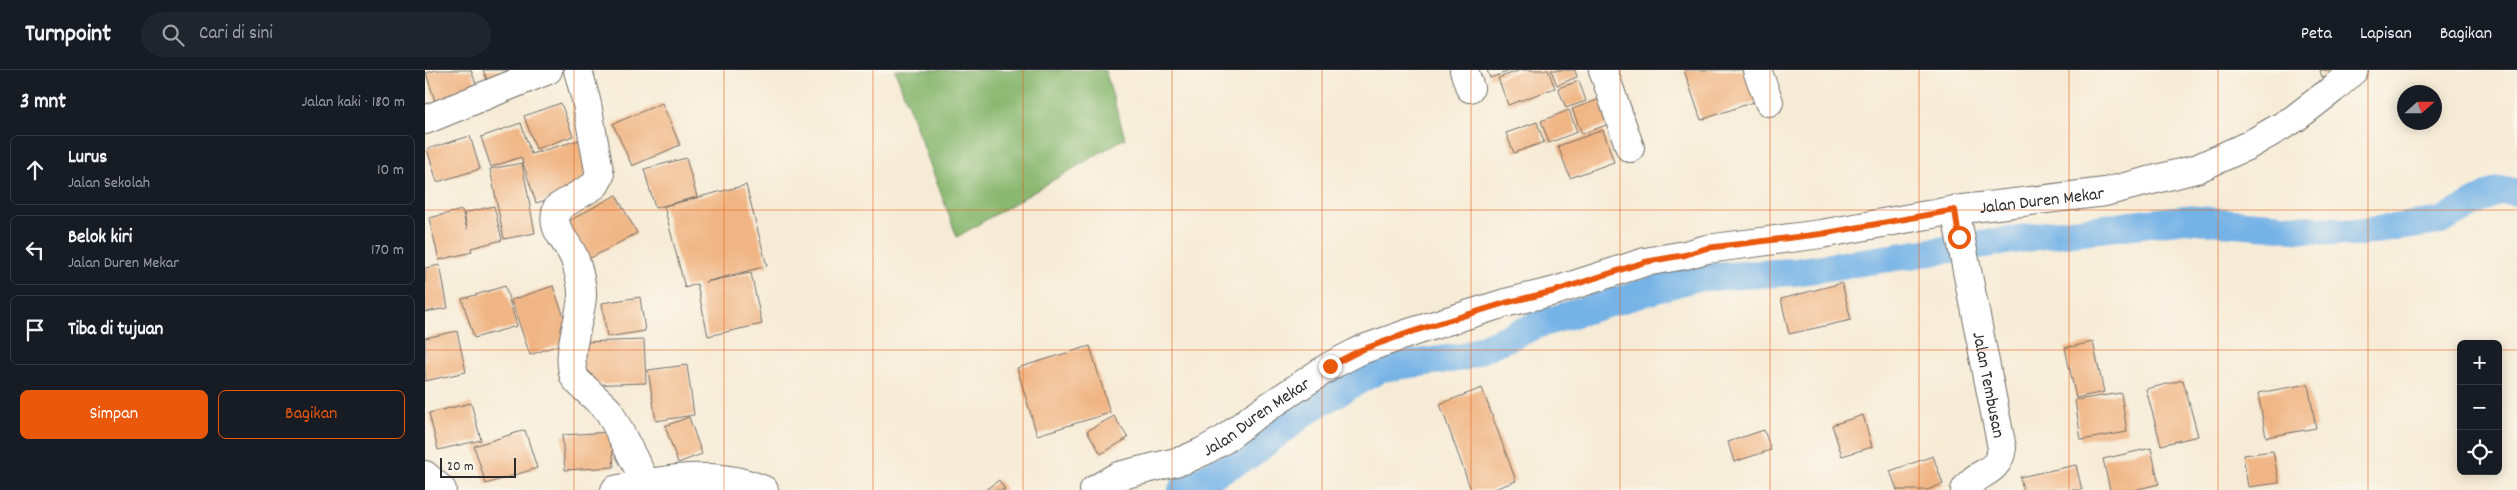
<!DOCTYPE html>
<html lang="id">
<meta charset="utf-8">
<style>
:root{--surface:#171b24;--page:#20242c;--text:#f1f3f6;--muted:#9ea1a6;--line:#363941;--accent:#ea580c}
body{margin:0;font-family:Dekko,sans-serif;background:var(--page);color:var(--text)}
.controls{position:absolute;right:15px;bottom:15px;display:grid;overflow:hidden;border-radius:8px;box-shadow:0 2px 12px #0003}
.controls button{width:45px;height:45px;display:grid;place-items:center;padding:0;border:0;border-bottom:1px solid var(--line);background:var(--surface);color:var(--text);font:25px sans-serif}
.compass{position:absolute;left:1972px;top:15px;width:45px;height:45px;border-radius:50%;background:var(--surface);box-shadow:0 2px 12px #0003;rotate:69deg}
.scale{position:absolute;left:15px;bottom:12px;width:76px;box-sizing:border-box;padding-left:5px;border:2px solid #2b2b2b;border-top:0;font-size:14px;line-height:18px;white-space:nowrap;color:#2b2b2b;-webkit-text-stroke:4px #fbf7ec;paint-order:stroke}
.stop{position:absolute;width:15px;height:15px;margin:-11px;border:4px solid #ea580c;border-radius:50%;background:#fff}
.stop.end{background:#ea580c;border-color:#fff;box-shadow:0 1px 5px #0008}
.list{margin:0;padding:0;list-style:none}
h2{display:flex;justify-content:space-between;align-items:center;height:65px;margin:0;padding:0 20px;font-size:21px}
h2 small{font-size:16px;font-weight:400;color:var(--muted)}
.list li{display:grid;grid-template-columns:32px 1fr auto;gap:15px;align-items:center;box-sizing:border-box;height:70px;margin:0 10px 10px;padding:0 10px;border:1px solid var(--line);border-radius:8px}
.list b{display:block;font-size:19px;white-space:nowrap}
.list p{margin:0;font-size:16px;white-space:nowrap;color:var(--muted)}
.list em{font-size:16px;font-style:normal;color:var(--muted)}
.actions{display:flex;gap:10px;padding:15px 20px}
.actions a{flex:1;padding:11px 0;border:1px solid var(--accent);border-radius:8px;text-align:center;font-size:18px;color:var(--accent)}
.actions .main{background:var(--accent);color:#fff}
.icon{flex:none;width:28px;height:28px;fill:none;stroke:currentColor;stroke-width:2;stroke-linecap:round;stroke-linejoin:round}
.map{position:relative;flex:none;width:2092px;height:420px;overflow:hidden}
header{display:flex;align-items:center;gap:30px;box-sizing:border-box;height:70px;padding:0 25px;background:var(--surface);border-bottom:1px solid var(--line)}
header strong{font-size:24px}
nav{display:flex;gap:28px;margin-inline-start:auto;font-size:18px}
.search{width:350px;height:45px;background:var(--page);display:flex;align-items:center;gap:12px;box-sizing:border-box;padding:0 18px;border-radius:28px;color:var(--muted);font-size:19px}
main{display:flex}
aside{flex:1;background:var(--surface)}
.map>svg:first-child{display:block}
</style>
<header>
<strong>Turnpoint</strong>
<div class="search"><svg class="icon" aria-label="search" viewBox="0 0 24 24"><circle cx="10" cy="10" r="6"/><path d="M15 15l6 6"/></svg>Cari di sini</div>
<nav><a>Peta</a><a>Lapisan</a><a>Bagikan</a></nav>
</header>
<main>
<aside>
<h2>3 mnt<small>Jalan kaki · 180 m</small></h2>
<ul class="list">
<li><svg class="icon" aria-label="ahead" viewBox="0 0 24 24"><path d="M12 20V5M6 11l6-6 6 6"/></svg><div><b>Lurus</b><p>Jalan Sekolah</p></div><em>10 m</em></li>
<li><svg class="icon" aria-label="left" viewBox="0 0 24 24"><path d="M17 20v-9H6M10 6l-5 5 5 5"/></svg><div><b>Belok kiri</b><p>Jalan Duren Mekar</p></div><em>170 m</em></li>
<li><svg class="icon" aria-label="arrive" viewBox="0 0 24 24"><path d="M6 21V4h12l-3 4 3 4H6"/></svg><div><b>Tiba di tujuan</b></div></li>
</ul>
<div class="actions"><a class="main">Simpan</a><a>Bagikan</a></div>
</aside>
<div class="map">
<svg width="2092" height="420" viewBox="0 0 2092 420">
<rect width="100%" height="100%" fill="#fbf7ec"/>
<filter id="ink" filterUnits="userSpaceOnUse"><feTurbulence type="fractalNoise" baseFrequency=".02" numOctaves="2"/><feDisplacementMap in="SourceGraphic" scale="10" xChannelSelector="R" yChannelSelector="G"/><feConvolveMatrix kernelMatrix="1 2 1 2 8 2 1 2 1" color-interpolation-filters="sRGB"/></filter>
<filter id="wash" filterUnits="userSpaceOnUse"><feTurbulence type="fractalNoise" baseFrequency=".0096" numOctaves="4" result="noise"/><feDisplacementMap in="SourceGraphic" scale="20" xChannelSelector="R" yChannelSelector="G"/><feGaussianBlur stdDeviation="1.12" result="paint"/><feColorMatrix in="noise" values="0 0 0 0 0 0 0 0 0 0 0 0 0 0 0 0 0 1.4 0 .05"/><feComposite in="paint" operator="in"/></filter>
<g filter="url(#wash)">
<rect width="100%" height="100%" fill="#f6ebd6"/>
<!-- forest -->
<path fill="#8ab871" stroke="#5a724e" d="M 470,0 L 680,0 L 700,68 L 532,167 Z"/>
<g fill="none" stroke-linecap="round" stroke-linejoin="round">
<!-- canal -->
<path stroke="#74b2e6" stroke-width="28" d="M 757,420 L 825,385 L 889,336 L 956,298 L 1038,287 L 1114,254 L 1268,208 L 1370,202 L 1621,165 L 1760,149 L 1930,163 L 2016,151 L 2072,121 L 2092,122"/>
</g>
<g id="blocks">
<!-- building -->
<path fill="#f0b584" d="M 11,0 L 46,0 L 52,17 L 10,31 L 1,3 Z
M 58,0 L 94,0 L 63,12 Z
M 1062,0 L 1088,0 L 1065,8 Z
M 1096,0 L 1123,0 L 1130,18 L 1083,35 L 1073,8 Z
M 1126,0 L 1150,0 L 1152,7 L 1132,15 Z
M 1259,0 L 1323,0 L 1334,30 L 1276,50 Z
M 1895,0 L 1920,0 L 1897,7 Z
M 1154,11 L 1161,31 L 1141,38 L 1133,18 Z
M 1175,29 L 1184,54 L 1157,64 L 1147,39 Z
M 136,33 L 148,66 L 111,79 L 99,46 Z
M 237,33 L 255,75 L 207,96 L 188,54 Z
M 1144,40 L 1152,62 L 1124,73 L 1116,51 Z
M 1112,52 L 1119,72 L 1089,83 L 1081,63 Z
M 96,53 L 106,84 L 154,70 L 168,116 L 111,133 L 96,87 L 66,97 L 56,67 Z
M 1178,60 L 1189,92 L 1145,108 L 1133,76 Z
M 45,66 L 55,99 L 12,112 L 2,79 Z
M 261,88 L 272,127 L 230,138 L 219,99 Z
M 97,93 L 110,163 L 79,169 L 65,99 Z
M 321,115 L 342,196 L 280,212 L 326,203 L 337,254 L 283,266 L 272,214 L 260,218 L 239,136 Z
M 191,125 L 212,163 L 162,190 L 142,152 Z
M 69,136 L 77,170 L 46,178 L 47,182 L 14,190 L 4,148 L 37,140 L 42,159 L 39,143 Z
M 15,195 L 23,238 L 0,242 L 0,198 Z
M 1417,213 L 1426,250 L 1364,264 L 1356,229 Z
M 80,216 L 92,256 L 49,268 L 37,229 Z
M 128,216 L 147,270 L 105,285 L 86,230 Z
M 215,227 L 220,261 L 182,267 L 177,233 Z
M 32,261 L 41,302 L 0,311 L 0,268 Z
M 219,270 L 221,313 L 159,315 L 157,272 Z
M 1668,272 L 1679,322 L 1651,328 L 1640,278 Z
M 665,276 L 685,343 L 612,365 L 592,298 Z
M 262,295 L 269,345 L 231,351 L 223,300 Z
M 1758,310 L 1773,366 L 1736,375 L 1721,319 Z
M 1883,314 L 1891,358 L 1841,367 L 1833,323 Z
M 1057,318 L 1091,411 L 1067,420 L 1046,420 L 1015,334 Z
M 1696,323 L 1702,362 L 1656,370 L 1650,330 Z
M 46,333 L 56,370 L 13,380 L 4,343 Z
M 1438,345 L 1447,377 L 1417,386 L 1407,355 Z
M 689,346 L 703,368 L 676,384 L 662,361 Z
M 264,347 L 277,384 L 253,393 L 240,356 Z
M 100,360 L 112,398 L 61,414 L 49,376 Z
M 1339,360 L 1346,380 L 1309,392 L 1303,372 Z
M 186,362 L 189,397 L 140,400 L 137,365 Z
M 1726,378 L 1734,414 L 1709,420 L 1685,420 L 1678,389 Z
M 1848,381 L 1854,413 L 1823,417 L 1818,385 Z
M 1508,386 L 1518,414 L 1502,420 L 1472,420 L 1465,401 Z
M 1651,395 L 1657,420 L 1598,420 L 1595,407 Z
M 574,410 L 580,420 L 560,420 Z"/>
</g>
</g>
<g filter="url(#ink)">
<use href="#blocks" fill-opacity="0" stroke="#726e67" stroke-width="1"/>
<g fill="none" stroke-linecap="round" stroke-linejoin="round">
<defs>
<g id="minor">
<path d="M 153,0 L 162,34 L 175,106 L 170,115 L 132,138 C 124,163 145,170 151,193 C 154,203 158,216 157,227 C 155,252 141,282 149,306 C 151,312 177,333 184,341 L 221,413"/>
<path d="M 1039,0 L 1045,18"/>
<path d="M 1178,0 L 1205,78"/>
<path d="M 1332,0 L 1344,32"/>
<path d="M 0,50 L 123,0"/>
<path id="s1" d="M 1530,140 L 1577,378 C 1573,406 1551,400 1540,420"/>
<path d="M 0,405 L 17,420"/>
<path d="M 190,420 C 240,409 290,399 339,420"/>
<path id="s2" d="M 669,420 L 693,406 L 759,390 L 777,382 L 800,369 L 828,347 L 905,296 L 936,280 L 987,262 L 1080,233 L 1130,221 L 1220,192 L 1260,185 L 1282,179 L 1396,164 L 1530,140 L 1680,122 L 1771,99 L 1824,75 L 1869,49 L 1908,19 L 1929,0"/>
</g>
</defs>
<!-- minor casing -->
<use href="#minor" stroke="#726e67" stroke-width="30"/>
<!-- minor -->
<use href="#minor" stroke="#fff" stroke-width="28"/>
</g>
</g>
<g fill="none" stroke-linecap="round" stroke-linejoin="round" filter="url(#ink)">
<!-- route -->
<path stroke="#ea580c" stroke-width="6" d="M 905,296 L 936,280 L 986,262 L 1080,233 L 1130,221 L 1220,192 L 1260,185 L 1282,178 L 1396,164 L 1530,140 L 1534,167"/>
</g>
<!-- grid -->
<path fill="none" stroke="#e8590c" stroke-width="1" stroke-opacity="0.55" d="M 149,0 L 149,420M 299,0 L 299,420M 448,0 L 448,420M 598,0 L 598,420M 747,0 L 747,420M 897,0 L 897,420M 1046,0 L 1046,420M 1195,0 L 1195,420M 1345,0 L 1345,420M 1494,0 L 1494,420M 1644,0 L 1644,420M 1793,0 L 1793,420M 1943,0 L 1943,420M 0,140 L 2092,140M 0,280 L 2036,280M 2073,280 L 2092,280"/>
<g text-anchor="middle" stroke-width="4" stroke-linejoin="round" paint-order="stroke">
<!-- street labels -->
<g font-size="18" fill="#2b2b2b" stroke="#fbf7ec">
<text dy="6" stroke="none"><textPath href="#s2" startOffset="1004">Jalan Duren Mekar</textPath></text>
<text dy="6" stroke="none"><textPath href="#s1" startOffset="178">Jalan Tembusan</textPath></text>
<text dy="6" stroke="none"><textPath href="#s2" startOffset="180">Jalan Duren Mekar</textPath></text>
</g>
</g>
</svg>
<div class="controls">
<button>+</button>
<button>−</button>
<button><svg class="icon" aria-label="locate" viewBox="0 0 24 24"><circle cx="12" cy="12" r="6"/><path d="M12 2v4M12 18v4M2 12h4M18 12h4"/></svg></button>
</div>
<svg class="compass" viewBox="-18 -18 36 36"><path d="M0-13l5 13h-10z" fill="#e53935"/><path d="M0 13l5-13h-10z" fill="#9ea1a6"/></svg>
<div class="scale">20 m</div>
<div class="stop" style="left:1534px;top:167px"></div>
<div class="stop end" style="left:905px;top:296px"></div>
</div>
</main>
